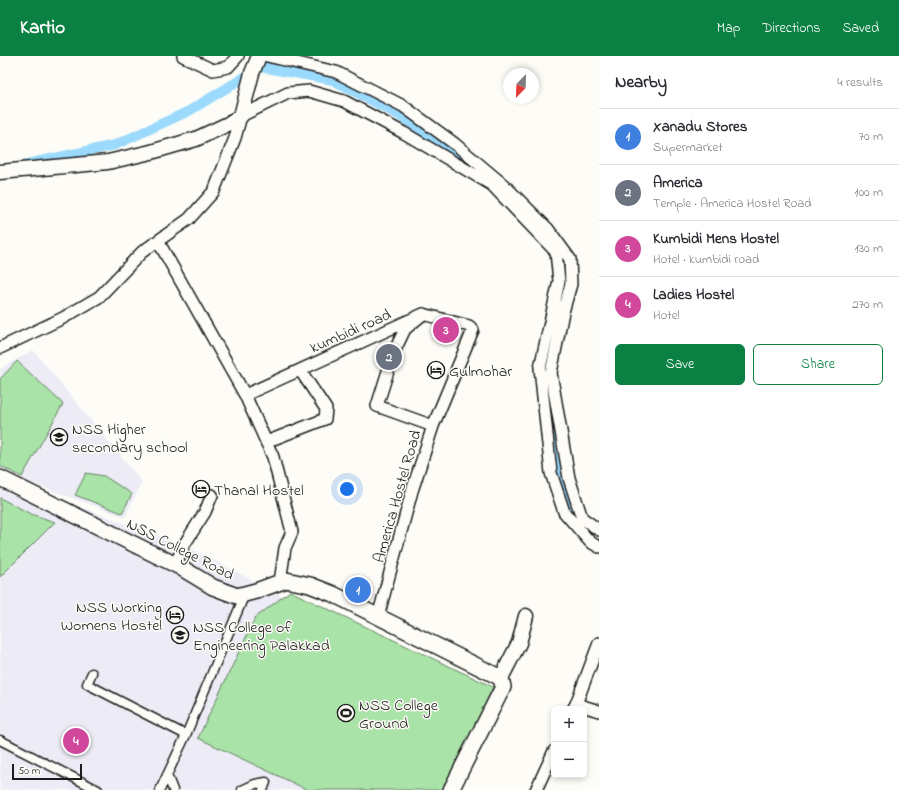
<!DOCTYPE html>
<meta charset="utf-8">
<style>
:root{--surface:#fff;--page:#f7f7f7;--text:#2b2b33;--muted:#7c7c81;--line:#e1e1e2;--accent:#0b8043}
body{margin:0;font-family:"Indie Flower",sans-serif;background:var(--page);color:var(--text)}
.controls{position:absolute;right:12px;bottom:12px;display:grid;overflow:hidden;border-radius:6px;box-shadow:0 2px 6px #0003}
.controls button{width:36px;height:36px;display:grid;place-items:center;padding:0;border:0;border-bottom:1px solid var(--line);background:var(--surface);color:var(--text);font:20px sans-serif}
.compass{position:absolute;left:503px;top:12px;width:36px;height:36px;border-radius:50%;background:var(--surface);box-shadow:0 2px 6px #0003;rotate:203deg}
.scale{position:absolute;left:12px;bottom:10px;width:70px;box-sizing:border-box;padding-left:4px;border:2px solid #1c1c1c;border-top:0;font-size:11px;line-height:14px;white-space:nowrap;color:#1c1c1c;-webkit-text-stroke:3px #fdfcf7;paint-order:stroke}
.you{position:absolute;left:347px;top:433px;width:14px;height:14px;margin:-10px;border:3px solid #fff;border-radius:50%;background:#1a73e8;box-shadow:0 0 0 6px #1a73e833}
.badge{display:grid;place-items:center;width:26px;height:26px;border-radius:50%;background:var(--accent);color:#fff;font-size:13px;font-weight:700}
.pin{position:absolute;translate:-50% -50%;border:2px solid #fff;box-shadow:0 1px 4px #0006}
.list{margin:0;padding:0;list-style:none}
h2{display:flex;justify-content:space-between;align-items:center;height:52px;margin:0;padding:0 16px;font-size:17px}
h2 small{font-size:13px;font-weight:400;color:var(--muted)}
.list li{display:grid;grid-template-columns:26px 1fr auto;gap:12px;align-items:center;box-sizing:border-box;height:56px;padding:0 16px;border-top:1px solid var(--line)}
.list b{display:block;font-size:15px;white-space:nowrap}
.list p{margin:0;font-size:13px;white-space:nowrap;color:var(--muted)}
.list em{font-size:13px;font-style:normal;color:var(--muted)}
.actions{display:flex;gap:8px;padding:12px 16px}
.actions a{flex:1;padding:9px 0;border:1px solid var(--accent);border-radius:6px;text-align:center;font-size:14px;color:var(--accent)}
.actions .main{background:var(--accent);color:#fff}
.map{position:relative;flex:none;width:599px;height:734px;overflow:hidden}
header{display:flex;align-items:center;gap:24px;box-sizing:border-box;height:56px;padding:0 20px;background:var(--accent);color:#fff}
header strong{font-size:19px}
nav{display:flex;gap:22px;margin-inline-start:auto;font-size:14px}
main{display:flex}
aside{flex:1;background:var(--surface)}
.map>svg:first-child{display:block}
</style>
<header>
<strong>Kartio</strong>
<nav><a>Map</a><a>Directions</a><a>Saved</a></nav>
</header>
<main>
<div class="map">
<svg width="599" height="734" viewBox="0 0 599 734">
<rect width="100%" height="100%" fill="#fdfcf7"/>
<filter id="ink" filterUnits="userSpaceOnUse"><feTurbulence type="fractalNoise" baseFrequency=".025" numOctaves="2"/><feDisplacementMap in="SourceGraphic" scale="8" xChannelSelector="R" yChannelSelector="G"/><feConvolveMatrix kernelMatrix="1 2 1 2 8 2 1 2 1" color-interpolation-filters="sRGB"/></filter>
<g filter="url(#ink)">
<!-- built -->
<path fill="#edebf6" d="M 33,294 L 142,426 L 125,461 L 31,427 L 0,411 L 0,313 Z
M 0,416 L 39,436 L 184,489 L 237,516 L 283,541 L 434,734 L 0,734 Z"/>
<!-- green -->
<path fill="#aae3a8" stroke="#638062" d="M 17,305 L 63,348 L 22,421 L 0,410 L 0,323 Z
M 86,417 L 104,420 L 132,438 L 122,457 L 75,439 Z
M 0,442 L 31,458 L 55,466 L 0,521 Z
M 290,535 L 493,631 L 445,734 L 308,734 L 198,682 L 255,562 Z"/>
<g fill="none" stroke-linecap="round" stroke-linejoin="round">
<!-- canal -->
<path stroke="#9bdafc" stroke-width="10" d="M 27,108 L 115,89 L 189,55 L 261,11 L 333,24 L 397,58 L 484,119
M 547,327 L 545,317 L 550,296
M 553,359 L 563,426 L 573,461 L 581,466"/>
<defs>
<path id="pedestrian" d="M 92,617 L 87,628 L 186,679
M 0,684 L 98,734
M 167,719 L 173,734
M 160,734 L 186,679 L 245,538
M 242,734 L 255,728 L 266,726 L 263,734"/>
<path id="minor" d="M 183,0 L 213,14 L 228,11 L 238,0
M 267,0 L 336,16 L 403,50 L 455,88 L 505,130 L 548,173 L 570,203 L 571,228 L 563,256 L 551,317 L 569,422 L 582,462 L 599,474
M 158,185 L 245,339 L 273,401 L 292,476 L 285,492 L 280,526
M 423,258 L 469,270 L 473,274 L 433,370
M 0,292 L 63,262 L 99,241 L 142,196 L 189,163 L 214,135 L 235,82 L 241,60 L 288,37 L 309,35 L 344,45 L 404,77 L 492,129 L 556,196 L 559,225 L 540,312 L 551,417 L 564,456 L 590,486 L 599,491
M 245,339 L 423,258 L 405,273 L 394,296 L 377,350 L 433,370 L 412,435 L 378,561
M 266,386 L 325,363 L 326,353 L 300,314
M 183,513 L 176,507 L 184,489 L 205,456 L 212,439
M 576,648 L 599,587
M 573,653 L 576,648 L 599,655
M 536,734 L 554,695"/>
<path id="tertiary" d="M 0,116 L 108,106 L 151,96 L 196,83 L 228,68 L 241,60 L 252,17 L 259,0
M 501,622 L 519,587 L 526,560"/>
<path id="secondary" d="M 0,422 L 180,511 L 213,531 L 237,540 L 256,535 L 286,524 L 310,529 L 333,538 L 501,622 L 503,631 L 451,734"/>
</defs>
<!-- pedestrian casing -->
<use href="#pedestrian" stroke="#1c1c1c" stroke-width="11"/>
<!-- minor casing -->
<use href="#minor" stroke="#1c1c1c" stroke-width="14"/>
<!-- tertiary casing -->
<use href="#tertiary" stroke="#1c1c1c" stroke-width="17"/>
<!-- secondary casing -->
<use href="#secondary" stroke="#1c1c1c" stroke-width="18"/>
<!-- pedestrian -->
<use href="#pedestrian" stroke="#fdfcf7" stroke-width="8"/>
<!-- minor -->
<use href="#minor" stroke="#fdfcf7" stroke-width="11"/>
<!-- tertiary -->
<use href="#tertiary" stroke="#fdfcf7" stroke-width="14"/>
<!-- secondary -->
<use href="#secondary" stroke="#fdfcf7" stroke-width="15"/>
</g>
</g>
<!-- icons -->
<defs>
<symbol id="hotel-ring" viewBox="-11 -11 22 22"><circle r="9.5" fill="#fdfcf7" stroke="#1c1c1c" stroke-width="1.5"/><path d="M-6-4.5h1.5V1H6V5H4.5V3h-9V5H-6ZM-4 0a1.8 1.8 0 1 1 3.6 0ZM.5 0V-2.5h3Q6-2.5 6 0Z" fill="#1c1c1c"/></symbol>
<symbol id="school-ring" viewBox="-11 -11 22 22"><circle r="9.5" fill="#fdfcf7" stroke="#1c1c1c" stroke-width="1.5"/><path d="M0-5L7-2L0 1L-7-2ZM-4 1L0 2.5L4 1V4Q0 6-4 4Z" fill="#1c1c1c"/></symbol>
<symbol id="university-ring" viewBox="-11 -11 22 22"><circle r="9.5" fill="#fdfcf7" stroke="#1c1c1c" stroke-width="1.5"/><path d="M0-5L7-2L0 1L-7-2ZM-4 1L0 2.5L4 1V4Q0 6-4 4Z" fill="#1c1c1c"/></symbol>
<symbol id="stadium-ring" viewBox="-11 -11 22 22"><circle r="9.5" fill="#fdfcf7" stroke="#1c1c1c" stroke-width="1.5"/><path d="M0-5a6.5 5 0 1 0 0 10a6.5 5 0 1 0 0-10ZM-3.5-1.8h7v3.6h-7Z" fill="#1c1c1c"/></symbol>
</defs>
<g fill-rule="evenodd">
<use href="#hotel-ring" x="426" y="304" width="20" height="20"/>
<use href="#school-ring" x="49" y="371" width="20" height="20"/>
<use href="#hotel-ring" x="191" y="423" width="20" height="20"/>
<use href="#hotel-ring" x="165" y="549" width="20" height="20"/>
<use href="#university-ring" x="170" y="569" width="20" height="20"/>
<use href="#stadium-ring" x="336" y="647" width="20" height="20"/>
</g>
<g text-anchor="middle" stroke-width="3" stroke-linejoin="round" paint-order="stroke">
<!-- street labels -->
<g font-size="16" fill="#1c1c1c" stroke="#fdfcf7">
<text transform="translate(350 274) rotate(-24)" y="6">kumbidi road</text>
<text transform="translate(396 440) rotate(-74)" y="6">America Hostel Road</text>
<text transform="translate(181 492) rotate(27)" y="6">NSS College Road</text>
</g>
<!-- poi labels -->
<g font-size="16" fill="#1c1c1c" stroke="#fdfcf7" text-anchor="start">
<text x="449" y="320">Gulmohar</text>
<text x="72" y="378">NSS Higher<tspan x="72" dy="18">secondary school</tspan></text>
<text x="214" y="439">Thanal Hostel</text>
<text x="162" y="556" text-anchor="end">NSS Working<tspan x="162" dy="18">Womens Hostel</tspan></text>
<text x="193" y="576">NSS College of<tspan x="193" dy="18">Engineering Palakkad</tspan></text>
<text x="359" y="654">NSS College<tspan x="359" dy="18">Ground</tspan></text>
</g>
</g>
</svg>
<div class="controls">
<button>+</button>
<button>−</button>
</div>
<svg class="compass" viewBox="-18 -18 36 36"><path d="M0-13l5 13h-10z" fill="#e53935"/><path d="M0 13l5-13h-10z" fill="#7c7c81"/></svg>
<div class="scale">50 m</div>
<div class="you"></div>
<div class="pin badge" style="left:358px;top:534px;background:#3f7fe0">1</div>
<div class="pin badge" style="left:389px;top:301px;background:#6b7280">2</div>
<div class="pin badge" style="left:446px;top:274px;background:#d1479c">3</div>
<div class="pin badge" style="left:76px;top:685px;background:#d1479c">4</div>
</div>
<aside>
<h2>Nearby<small>4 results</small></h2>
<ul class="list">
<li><span class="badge" style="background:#3f7fe0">1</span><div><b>Xanadu Stores</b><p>Supermarket</p></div><em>70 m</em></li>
<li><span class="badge" style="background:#6b7280">2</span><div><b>America</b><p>Temple · America Hostel Road</p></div><em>100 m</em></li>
<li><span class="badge" style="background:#d1479c">3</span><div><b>Kumbidi Mens Hostel</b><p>Hotel · kumbidi road</p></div><em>130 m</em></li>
<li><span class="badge" style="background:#d1479c">4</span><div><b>Ladies Hostel</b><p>Hotel</p></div><em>270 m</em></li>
</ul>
<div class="actions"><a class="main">Save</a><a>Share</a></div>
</aside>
</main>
